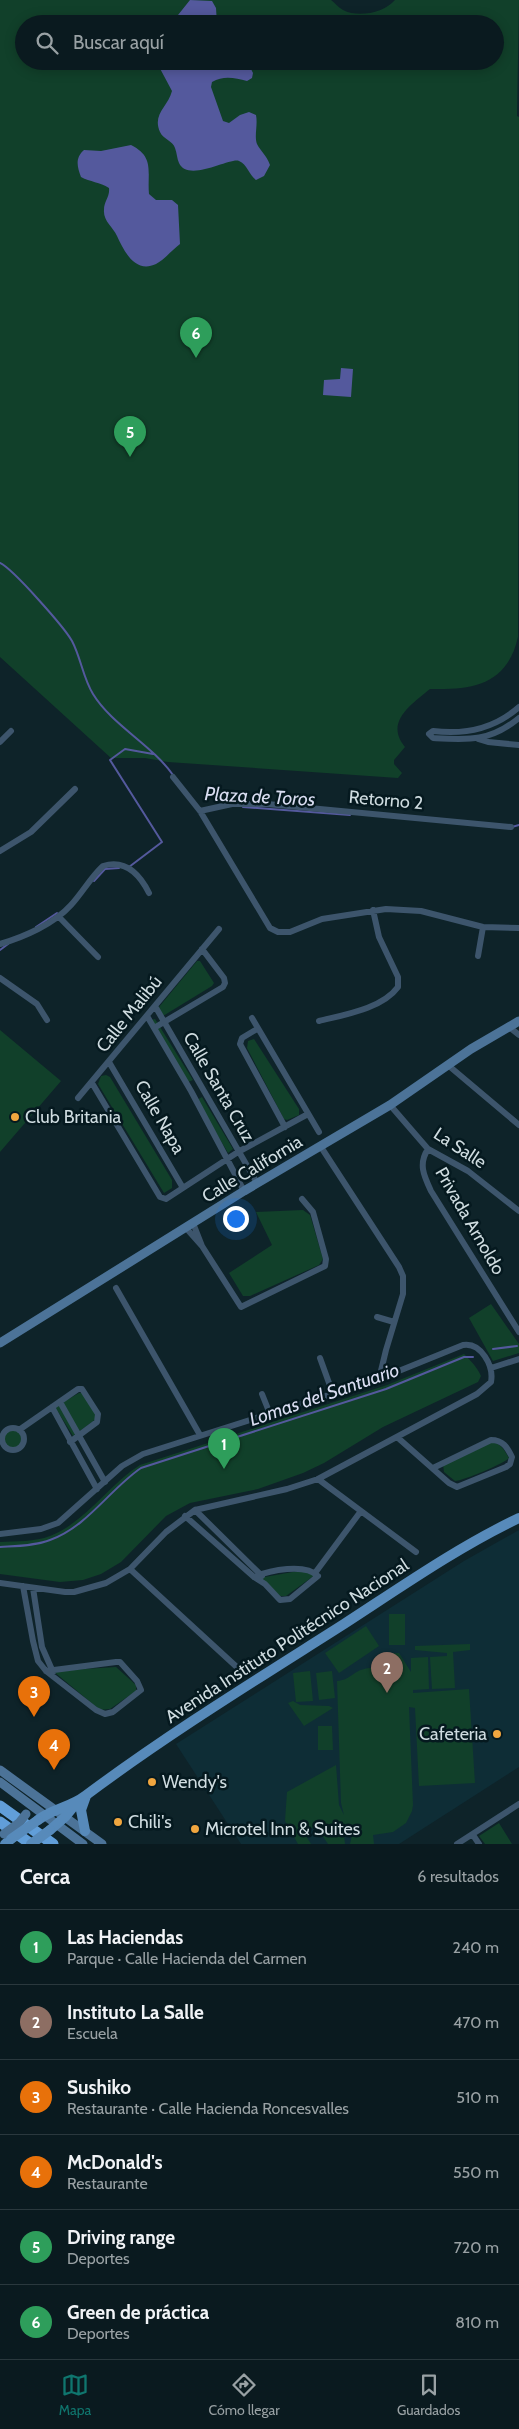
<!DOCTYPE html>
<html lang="es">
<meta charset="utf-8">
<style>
:root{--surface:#0a1a1f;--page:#18272c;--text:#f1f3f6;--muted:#99a1a4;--line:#2a383d;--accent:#0f766e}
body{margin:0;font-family:Cabin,sans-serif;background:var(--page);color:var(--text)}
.you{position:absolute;left:235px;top:1218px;width:18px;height:18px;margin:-12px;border:4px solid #fff;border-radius:50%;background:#1a73e8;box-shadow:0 0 0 8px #1a73e833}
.badge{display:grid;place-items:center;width:32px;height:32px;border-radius:50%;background:var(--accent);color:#fff;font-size:16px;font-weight:700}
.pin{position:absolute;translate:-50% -41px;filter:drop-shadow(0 1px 2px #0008)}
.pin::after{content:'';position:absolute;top:26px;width:18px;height:15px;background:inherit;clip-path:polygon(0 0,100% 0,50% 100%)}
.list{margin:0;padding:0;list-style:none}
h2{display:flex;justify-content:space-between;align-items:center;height:65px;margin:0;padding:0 20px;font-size:21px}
h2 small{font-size:16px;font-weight:400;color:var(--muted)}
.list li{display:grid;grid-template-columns:32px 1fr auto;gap:15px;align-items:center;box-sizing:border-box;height:75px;padding:0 20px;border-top:1px solid var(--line)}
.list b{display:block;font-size:19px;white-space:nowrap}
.list p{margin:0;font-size:16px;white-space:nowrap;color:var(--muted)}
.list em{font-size:16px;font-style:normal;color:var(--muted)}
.icon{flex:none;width:28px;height:28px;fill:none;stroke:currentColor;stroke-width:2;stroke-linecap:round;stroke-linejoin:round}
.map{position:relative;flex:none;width:519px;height:1844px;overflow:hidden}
.search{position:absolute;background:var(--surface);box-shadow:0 2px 12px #0003;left:15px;right:15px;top:15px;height:55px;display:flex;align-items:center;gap:12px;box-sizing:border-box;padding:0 18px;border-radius:28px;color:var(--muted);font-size:19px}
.sheet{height:515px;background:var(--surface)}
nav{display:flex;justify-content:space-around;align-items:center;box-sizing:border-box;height:70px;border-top:1px solid var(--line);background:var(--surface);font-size:14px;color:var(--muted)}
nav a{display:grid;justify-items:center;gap:2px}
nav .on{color:var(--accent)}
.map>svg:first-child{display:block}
</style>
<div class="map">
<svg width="519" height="1844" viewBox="0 0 519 1844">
<rect width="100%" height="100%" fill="#0e2329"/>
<!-- built -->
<path fill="#0e2d36" d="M 519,1530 L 519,1767 L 399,1844 L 241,1844 L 176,1744 L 464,1561 Z"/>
<!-- green -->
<path fill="#11402a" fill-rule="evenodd" d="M 0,0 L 331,0 C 335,3 339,8 343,10 C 358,18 384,13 395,0 L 519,0 L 517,116 L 519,117 L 518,637 C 507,685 473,690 430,689 C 412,704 384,722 405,747 L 394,760 L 394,764 L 402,773 L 398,778 L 168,762 L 145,758 L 111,758 L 0,657 ZM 24,24 L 495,24 L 495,61 L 24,61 Z
M 197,961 L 200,961 L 214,983 L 212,986 L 163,1016 L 159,1007 Z
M 155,1019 L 193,1080 L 186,1083 L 151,1020 Z
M 0,1030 L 61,1081 L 0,1152 Z
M 254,1039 L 299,1109 L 299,1115 L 287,1120 L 284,1119 L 247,1048 L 248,1041 Z
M 106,1075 L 110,1077 L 172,1180 L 172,1188 L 164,1193 L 98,1084 L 101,1076 Z
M 202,1097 L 233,1149 L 228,1153 L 197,1100 Z
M 303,1210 L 310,1215 L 323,1259 L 319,1265 L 250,1296 L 243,1296 L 229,1273 L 272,1245 L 256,1212 Z
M 491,1304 L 519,1344 L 519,1353 L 493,1361 L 469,1318 Z
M 464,1354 C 471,1361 477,1367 481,1376 L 478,1382 L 383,1427 L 324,1463 L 303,1473 L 258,1489 L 190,1503 L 166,1516 L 121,1562 L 101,1574 L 83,1580 L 60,1582 L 0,1574 L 0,1542 C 16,1541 35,1542 50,1536 C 86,1522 108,1485 140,1465 L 387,1385 Z
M 79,1393 L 82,1393 L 97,1416 L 96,1419 L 73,1436 L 55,1407 Z
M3 1439a10 10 0 1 1 20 0a10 10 0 1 1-20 0Z
M 489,1442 C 501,1443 503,1448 509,1458 C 505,1463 463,1481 455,1481 L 444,1472 L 443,1464 Z
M 304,1570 L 315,1575 L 286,1596 L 280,1596 L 259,1578 Z
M 389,1614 L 405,1614 L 405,1645 L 389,1645 Z
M 366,1626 L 379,1646 L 339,1673 L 325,1653 Z
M 470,1644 L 470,1650 L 453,1652 L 455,1688 L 432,1689 L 430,1657 L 447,1656 L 447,1653 L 415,1650 L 415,1646 Z
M 399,1653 L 411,1672 L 411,1658 L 428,1657 L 429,1689 L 413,1690 L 413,1693 L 469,1689 L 475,1783 L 419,1786 L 415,1708 L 409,1707 L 413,1805 L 412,1811 L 406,1823 L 393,1832 L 373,1835 L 374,1844 L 350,1844 L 352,1835 L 359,1831 L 351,1825 L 352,1827 L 344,1835 L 345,1844 L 328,1844 L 316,1826 L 309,1830 L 306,1836 L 311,1844 L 298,1844 L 285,1821 L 287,1792 L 336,1765 L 339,1805 L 344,1815 L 341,1803 L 337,1681 C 354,1680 353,1666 379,1668 L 380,1654 Z
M 116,1667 L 136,1685 L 136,1691 L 110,1709 L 100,1710 L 53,1671 Z
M 310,1671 L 313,1701 L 296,1702 L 293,1673 Z
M 332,1671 L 335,1698 L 319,1700 L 316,1673 Z
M 293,1701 L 300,1705 L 329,1706 L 333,1708 L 304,1726 L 288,1703 Z
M 318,1726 L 332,1726 L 333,1750 L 318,1750 Z
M 499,1823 L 512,1844 L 485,1844 L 479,1836 Z"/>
<!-- water -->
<path fill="#54599d" d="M 190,0 L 212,1 L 216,8 L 217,24 L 178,24 L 178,15 Z
M 156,61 L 247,61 L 253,73 L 252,78 L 247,81 C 235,78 224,75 212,82 L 211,87 L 223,121 L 229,123 L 240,115 L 249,112 L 256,115 C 258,125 254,136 257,144 C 261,152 266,154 270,165 L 264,176 L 256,180 C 249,175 247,164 239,161 C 231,157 188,183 179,163 C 177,159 177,153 175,148 C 173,141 163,139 160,132 C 152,114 168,107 172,91 Z
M 131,145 C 155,157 147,172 149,194 L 156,200 L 172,200 L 178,205 L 180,244 C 172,250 164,260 156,264 C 135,274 124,251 117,236 C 113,227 103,221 104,210 C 104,201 110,197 109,188 C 100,182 90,182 81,177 C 77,166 75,158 84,150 L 101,151 Z
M 341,368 L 353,369 L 351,397 L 323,395 L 324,380 L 340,379 Z"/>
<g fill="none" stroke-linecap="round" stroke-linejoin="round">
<!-- stream -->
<path stroke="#54599d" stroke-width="2" d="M 0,563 C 13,569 64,627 72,641 C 81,658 83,678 93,694 C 112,725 152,745 173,775
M 243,807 L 350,815
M 512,827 L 519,825
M 129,867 L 162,842 L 110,760 L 125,749 L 153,754
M 94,881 L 105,869 L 119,868
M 36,927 L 57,913
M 0,950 L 8,944
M 493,1349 L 517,1346
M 0,1547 C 16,1546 35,1546 50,1540 C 87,1527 110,1489 141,1468 L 386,1389 L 464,1357 L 473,1357"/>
<!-- street -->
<path stroke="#3d556c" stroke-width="6" d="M 429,734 L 433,731 C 465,735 494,729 519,707
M 429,734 L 433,738 C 468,740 490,742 519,718
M 478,739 L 488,742 L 519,745
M 0,742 L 11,731
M 173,777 L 200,811 L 270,928 L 278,932 L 290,932 L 322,919 L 386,909 L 421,911 L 483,927 L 519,928
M 200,811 L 232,804 L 267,804 L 511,827
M 0,851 L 31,832 L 75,789
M 59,917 L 98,957
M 0,944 C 24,937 54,924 71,905 C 82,893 91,877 103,866 C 126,859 140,875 149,893
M 478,956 L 483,927
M 0,978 L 37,1004 L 47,1020
M 155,1006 L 257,1183
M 147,1016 L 191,1091 L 244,1191
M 252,1018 L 319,1132
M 319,1021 C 343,1015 382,1009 398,987 L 398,977 L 379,937 L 373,910
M 508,1026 L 519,1035
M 154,1028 L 223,987 L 225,983 L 224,978 L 202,949
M 257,1029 L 242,1038 L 240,1044 L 285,1127
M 109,1062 L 183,1188
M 449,1066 L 519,1125
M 92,1083 L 160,1197 L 166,1199 L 238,1152 L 308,1114
M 78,1098 L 219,929
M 390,1105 L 428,1149 L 468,1171 L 519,1211
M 321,1147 L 399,1267 L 403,1276 L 403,1294 L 386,1350 L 379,1379
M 428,1149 C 418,1164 424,1176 431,1191 L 519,1332
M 193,1223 L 202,1246 L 241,1307 L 325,1266 L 326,1259 L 313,1212 L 302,1199
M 186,1228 L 202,1246
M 116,1288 L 200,1435
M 377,1317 L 394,1322
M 320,1358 L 333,1394
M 491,1368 L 519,1359
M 262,1394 L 270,1414
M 60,1402 L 105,1482
M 52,1407 L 97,1489
M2 1439a11 11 0 1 1 22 0a11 11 0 1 1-22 0Z
M 19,1430 L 78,1389 L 82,1389 L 98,1414 L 97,1422 L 70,1442
M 397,1437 L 449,1483 L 457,1487 L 506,1467 L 510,1464 L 512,1457 C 507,1447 503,1440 491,1440 L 433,1468
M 318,1479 L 416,1552
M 195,1510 L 262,1576
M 185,1516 L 254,1577 L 265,1584 L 280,1600 L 290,1599 L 318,1576 C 305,1563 270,1570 254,1577
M 0,1534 L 41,1529 L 58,1523 L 122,1466 L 143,1454 L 379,1379 L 463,1345 C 481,1342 494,1366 491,1382 L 477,1394 L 318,1479 L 287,1489 L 195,1510 L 166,1532 L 130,1569 L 106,1583 L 74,1592 L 65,1592 L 0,1583
M 130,1569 L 240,1670
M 315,1573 L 361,1511
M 23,1586 L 33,1641 L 38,1661 L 46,1671 L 96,1710 L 105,1714 L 113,1712 L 141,1690 L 137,1681 L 120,1662 L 116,1662 L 46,1671
M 33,1588 L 42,1647 L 53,1672
M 473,1835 L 479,1844
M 457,1844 L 519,1804"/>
<!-- secondary -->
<path stroke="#4c7398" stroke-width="9" d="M 0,1343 L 244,1191 L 390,1105 L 471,1049 L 519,1021
M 0,1770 L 102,1844
M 0,1782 L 83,1844"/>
<!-- primary -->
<path stroke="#578aba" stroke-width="10" d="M 38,1820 C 52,1809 71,1807 85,1796 C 168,1734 256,1680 344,1624 C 401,1587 458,1547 519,1518
M 50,1830 L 65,1817 L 78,1801
M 85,1831 L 81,1810 L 86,1796
M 5,1844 L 11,1839"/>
<!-- highway -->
<path stroke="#619ed9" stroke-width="11" d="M 0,1806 L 53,1844
M 0,1822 L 31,1844"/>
<!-- secondary-bridge -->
<path stroke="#4c7398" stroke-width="9" d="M 4,1834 L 19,1823 L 26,1814"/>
<!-- primary-bridge -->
<path stroke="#578aba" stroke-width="10" d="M 11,1839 L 38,1820
M 31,1844 L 50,1830"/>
</g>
<!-- markers -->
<g fill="#f0a63f" stroke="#05191f" stroke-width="2">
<circle cx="15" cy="1117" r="5"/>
<circle cx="497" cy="1734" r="5"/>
<circle cx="152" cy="1782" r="5"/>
<circle cx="118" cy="1822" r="5"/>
<circle cx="195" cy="1829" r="5"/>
</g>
<g text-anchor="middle" stroke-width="5" stroke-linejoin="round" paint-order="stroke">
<!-- street labels -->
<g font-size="18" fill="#cfdce0" stroke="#05191f">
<text transform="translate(386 800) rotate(5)" y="6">Retorno 2</text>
<text transform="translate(129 1014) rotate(-51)" y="6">Calle Malibú</text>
<text transform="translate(219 1087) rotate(60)" y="6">Calle Santa Cruz</text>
<text transform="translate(160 1117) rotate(60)" y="6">Calle Napa</text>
<text transform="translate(460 1148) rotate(33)" y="6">La Salle</text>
<text transform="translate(252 1169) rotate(-31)" y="6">Calle California</text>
<text transform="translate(470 1221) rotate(60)" y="6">Privada Arnoldo</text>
<text transform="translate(287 1641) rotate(-33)" y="6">Avenida Instituto Politécnico Nacional</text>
</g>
<!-- poi labels -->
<g font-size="18" fill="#cfdce0" stroke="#05191f" text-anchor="start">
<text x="25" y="1123">Club Britania</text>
<text x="487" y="1740" text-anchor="end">Cafeteria</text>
<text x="162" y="1788">Wendy's</text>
<text x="128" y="1828">Chili's</text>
<text x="205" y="1835">Microtel Inn &amp; Suites</text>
</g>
<!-- water labels -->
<g font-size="19" font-style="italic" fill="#d9ddf1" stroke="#05191f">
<text transform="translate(260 796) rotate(3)" y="7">Plaza de Toros</text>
<text transform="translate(324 1394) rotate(-19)" y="7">Lomas del Santuario</text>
</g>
</g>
</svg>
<div class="you"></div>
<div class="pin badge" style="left:224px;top:1469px;background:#2e9e5b">1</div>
<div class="pin badge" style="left:387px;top:1693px;background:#8d6e63">2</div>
<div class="pin badge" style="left:34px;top:1717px;background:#e8710a">3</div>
<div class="pin badge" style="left:54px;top:1770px;background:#e8710a">4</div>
<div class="pin badge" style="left:130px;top:457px;background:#2e9e5b">5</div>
<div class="pin badge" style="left:196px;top:358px;background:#2e9e5b">6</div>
<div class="search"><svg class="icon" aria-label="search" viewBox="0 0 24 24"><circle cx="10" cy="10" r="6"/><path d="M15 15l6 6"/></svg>Buscar aquí</div>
</div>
<section class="sheet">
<h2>Cerca<small>6 resultados</small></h2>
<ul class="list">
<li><span class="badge" style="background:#2e9e5b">1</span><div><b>Las Haciendas</b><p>Parque · Calle Hacienda del Carmen</p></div><em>240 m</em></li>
<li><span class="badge" style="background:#8d6e63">2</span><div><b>Instituto La Salle</b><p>Escuela</p></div><em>470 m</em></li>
<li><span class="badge" style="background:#e8710a">3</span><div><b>Sushiko</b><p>Restaurante · Calle Hacienda Roncesvalles</p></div><em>510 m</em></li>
<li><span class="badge" style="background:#e8710a">4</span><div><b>McDonald's</b><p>Restaurante</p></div><em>550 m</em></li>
<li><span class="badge" style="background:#2e9e5b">5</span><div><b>Driving range</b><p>Deportes</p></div><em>720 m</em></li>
<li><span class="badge" style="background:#2e9e5b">6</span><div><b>Green de práctica</b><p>Deportes</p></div><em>810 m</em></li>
</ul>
</section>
<nav>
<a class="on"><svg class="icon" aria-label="map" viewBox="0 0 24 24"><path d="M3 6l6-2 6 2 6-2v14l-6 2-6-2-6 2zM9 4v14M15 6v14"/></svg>Mapa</a>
<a><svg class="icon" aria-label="directions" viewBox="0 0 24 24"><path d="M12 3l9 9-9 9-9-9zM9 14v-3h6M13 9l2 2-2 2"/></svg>Cómo llegar</a>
<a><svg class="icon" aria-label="saved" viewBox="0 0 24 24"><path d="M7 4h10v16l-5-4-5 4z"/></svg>Guardados</a>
</nav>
